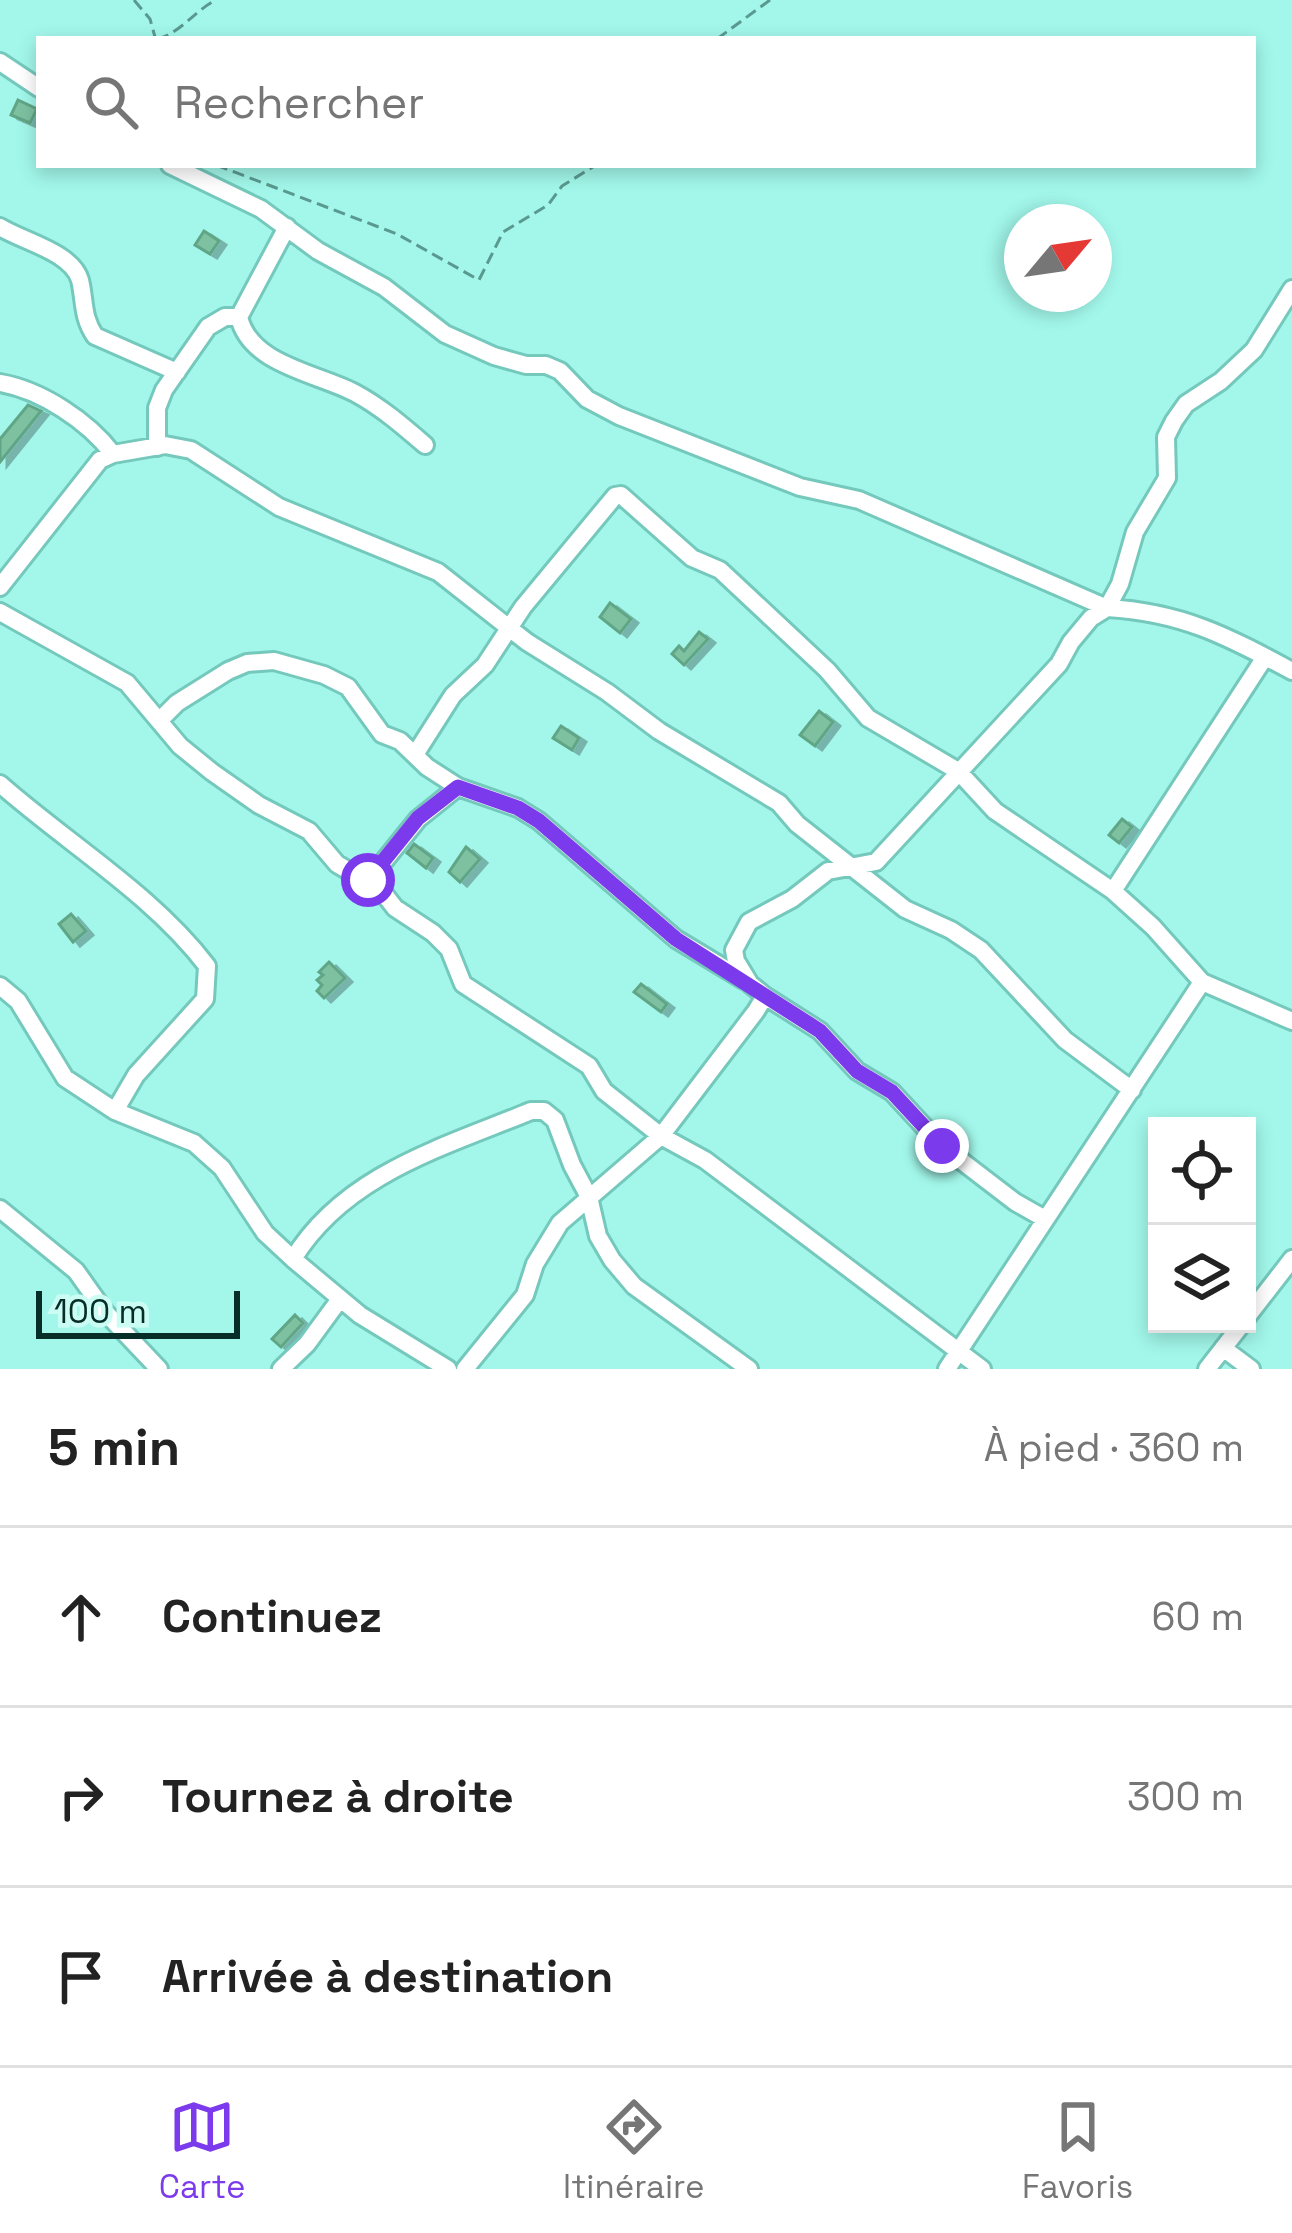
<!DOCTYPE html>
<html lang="fr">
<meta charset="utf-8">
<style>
:root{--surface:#fff;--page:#f2f2f2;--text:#222;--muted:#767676;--line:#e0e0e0;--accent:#7c3aed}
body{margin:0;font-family:"Space Grotesk",sans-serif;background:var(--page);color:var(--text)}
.controls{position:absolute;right:36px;bottom:36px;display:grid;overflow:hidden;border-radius:0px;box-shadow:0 6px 18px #0003}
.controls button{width:108px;height:108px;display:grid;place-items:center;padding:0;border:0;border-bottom:3px solid var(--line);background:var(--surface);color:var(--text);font:60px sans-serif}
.compass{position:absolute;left:1004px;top:204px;width:108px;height:108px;border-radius:50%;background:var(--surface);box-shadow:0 6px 18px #0003;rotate:61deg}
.scale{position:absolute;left:36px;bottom:30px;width:204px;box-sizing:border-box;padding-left:12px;border:6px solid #072d28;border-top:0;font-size:33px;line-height:42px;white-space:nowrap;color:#072d28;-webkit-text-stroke:9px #ccfdf5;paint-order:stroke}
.stop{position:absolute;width:36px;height:36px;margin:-27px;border:9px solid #7c3aed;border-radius:50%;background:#fff}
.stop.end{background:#7c3aed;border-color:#fff;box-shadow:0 3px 12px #0008}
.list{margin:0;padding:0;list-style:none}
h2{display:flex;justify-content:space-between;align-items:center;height:156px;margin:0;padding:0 48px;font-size:51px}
h2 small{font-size:39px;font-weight:400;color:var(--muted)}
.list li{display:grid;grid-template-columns:78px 1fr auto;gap:36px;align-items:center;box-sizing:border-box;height:180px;padding:0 48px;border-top:3px solid var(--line)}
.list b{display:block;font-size:45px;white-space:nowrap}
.list em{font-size:39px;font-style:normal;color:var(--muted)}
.icon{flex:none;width:66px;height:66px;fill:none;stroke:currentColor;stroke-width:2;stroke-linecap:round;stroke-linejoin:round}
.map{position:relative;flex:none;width:1292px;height:1369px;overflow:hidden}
.search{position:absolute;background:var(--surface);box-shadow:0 6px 18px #0003;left:36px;right:36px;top:36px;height:132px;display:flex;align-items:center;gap:30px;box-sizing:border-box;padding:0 42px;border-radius:0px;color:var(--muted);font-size:45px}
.sheet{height:696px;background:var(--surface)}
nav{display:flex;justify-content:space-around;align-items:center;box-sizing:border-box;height:168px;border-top:3px solid var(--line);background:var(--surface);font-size:33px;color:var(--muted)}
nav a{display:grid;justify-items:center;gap:6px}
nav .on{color:var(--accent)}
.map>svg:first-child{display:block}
</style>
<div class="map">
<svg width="1292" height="1369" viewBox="0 0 1292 1369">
<defs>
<filter id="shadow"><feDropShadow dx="7" dy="4" stdDeviation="0" flood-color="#0004"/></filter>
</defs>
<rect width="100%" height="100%" fill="#a2f7ea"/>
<!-- building -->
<path fill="#7dc1a1" stroke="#60a586" stroke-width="3" filter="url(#shadow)" d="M 18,100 L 37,109 L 30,123 L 11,115 Z
M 204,231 L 219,241 L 210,254 L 195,245 Z
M 28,405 L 41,411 L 0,462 L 0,439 Z
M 610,603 L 631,619 L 620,633 L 600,617 Z
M 699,632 L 708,639 L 684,665 L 672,654 L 679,646 L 684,651 Z
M 819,711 L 833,722 L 815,746 L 800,735 Z
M 561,726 L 579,738 L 572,750 L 553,738 Z
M 1122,819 L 1132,827 L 1119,843 L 1109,835 Z
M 414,844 L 433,858 L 426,868 L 407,853 Z
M 466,847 L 480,859 L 460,882 L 449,872 Z
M 71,914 L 86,931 L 73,942 L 59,924 Z
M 329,962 L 345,978 L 324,998 L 317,991 L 322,985 L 317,980 L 323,975 L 319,972 Z
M 641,984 L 667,1004 L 661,1012 L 634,992 Z
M 295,1315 L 303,1323 L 281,1347 L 272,1339 Z"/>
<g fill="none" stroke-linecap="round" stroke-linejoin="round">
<defs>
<path id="minor" d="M 0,62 L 39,88
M 170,165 L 261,209 L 318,251 L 384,287 L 445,334 L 494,356 L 526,365 L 546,365 L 560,371 L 587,399 L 619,416 L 800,487 L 859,500 L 1107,608 C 1181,612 1227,636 1292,671
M 0,227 C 22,241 72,252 80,280 C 85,301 82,317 95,336 L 177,372
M 287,227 L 239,317 C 250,365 317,373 355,393 C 381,407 403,426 425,445
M 0,383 C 41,390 88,421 113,454
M 157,447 L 157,408 L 164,390 L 208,327 L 225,317 L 239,317
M 0,587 L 100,460 L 113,454 L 165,445 L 191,450 L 279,507 L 438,572 L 527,642 L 607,692 L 659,731 L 779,803 L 797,824 L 905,909 L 951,930 L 981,950 L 1065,1040 L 1132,1090
M 0,612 L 127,683 L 180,746 L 212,772 L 259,805 L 309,831 L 337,864 L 381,890 L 395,908 L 433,933 L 449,949 L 463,984 L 589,1066 L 604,1091 L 661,1136 L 705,1160 L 982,1369
M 160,720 L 177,703 L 228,671 L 247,663 L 274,661 L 324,675 L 348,687 L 382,734 L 400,741 L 427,767 L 458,787 L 518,808 L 539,821 L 676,939 L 744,980
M 416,753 L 453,695 L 485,665 L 523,607 L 615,496 L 621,495 L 692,558 L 720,570 L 827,670 L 868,718 L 958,771 L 995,811 L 1113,891 L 1153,927 L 1202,982 L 1292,1021
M 0,784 C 68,844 152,894 207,966 L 205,999 L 136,1075 L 115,1111
M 368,881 L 418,819 L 458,787
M 1113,891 L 1265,657
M 0,986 L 18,1001 L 65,1078 L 115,1111 L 194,1143 L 222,1168 L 265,1233 L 293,1259 L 360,1315 L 448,1369
M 765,996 L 820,1031 L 857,1071 L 892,1092 L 942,1146 L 1015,1202 L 1045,1219
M 0,1209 L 76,1271 L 105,1312 L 159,1369
M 293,1259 C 345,1174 444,1147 531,1111 L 544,1111 L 555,1120 L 572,1165 L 589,1197 L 598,1236 L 612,1260 L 634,1286 L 749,1369
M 1247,1317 L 1292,1259
M 1223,1348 L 1251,1369
M 281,1369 L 307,1344 L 340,1299
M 465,1369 L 525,1295 L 535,1264 L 560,1223 L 661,1136 L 756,1011 L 765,996 L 750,984 L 736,961 L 734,950 L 749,922 L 792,899 L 828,871 L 876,862 L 1059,664 L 1071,642 L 1091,618 L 1107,608 L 1120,584 L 1135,532 L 1167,478 L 1166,437 L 1174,421 L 1186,404 L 1221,381 L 1254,350 L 1292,289
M 947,1369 L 1202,982
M 1207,1369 L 1242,1324"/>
</defs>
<!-- minor casing -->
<use href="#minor" stroke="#74c8bc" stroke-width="22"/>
<!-- path -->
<path stroke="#5a998f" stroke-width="3" stroke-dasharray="12 6" stroke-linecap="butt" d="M 134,0 L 150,19 L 155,37
M 157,39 C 181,33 194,11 216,0
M 717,39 L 770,0
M 216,165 L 397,234 L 479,280 L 503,232 L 548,205 L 562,186 L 596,165"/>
<!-- minor -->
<use href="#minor" stroke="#fff" stroke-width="16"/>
</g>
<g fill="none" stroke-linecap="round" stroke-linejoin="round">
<!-- route -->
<path stroke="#7c3aed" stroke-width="15" d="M 368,880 L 418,818 L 458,787 L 518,808 L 539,821 L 676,939 L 820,1031 L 857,1071 L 892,1092 L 942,1146"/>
</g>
</svg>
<div class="controls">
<button><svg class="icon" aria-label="locate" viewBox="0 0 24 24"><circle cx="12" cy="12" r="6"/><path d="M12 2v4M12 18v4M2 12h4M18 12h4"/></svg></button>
<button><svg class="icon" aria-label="layers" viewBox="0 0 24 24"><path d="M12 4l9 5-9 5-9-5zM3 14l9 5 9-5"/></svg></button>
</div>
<svg class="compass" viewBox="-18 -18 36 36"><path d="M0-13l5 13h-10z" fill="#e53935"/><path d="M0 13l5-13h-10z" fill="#767676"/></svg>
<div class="scale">100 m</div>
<div class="stop" style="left:368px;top:880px"></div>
<div class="stop end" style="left:942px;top:1146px"></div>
<div class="search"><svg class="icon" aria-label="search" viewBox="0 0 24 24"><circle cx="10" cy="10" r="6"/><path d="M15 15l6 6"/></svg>Rechercher</div>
</div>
<section class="sheet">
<h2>5 min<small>À pied · 360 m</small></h2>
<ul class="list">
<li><svg class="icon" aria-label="ahead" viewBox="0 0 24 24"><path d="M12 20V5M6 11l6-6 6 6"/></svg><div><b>Continuez</b></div><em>60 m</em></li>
<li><svg class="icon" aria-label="right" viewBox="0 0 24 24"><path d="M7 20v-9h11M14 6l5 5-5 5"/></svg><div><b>Tournez à droite</b></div><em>300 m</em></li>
<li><svg class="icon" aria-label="arrive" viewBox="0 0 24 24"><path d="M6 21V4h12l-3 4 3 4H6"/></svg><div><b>Arrivée à destination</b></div></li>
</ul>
</section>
<nav>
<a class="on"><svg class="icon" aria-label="map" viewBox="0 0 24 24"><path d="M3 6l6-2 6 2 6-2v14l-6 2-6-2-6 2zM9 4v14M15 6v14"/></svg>Carte</a>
<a><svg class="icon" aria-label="directions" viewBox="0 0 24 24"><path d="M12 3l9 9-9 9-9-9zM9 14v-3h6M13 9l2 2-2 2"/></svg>Itinéraire</a>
<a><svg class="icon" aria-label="saved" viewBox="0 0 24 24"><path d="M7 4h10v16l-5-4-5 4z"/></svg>Favoris</a>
</nav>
